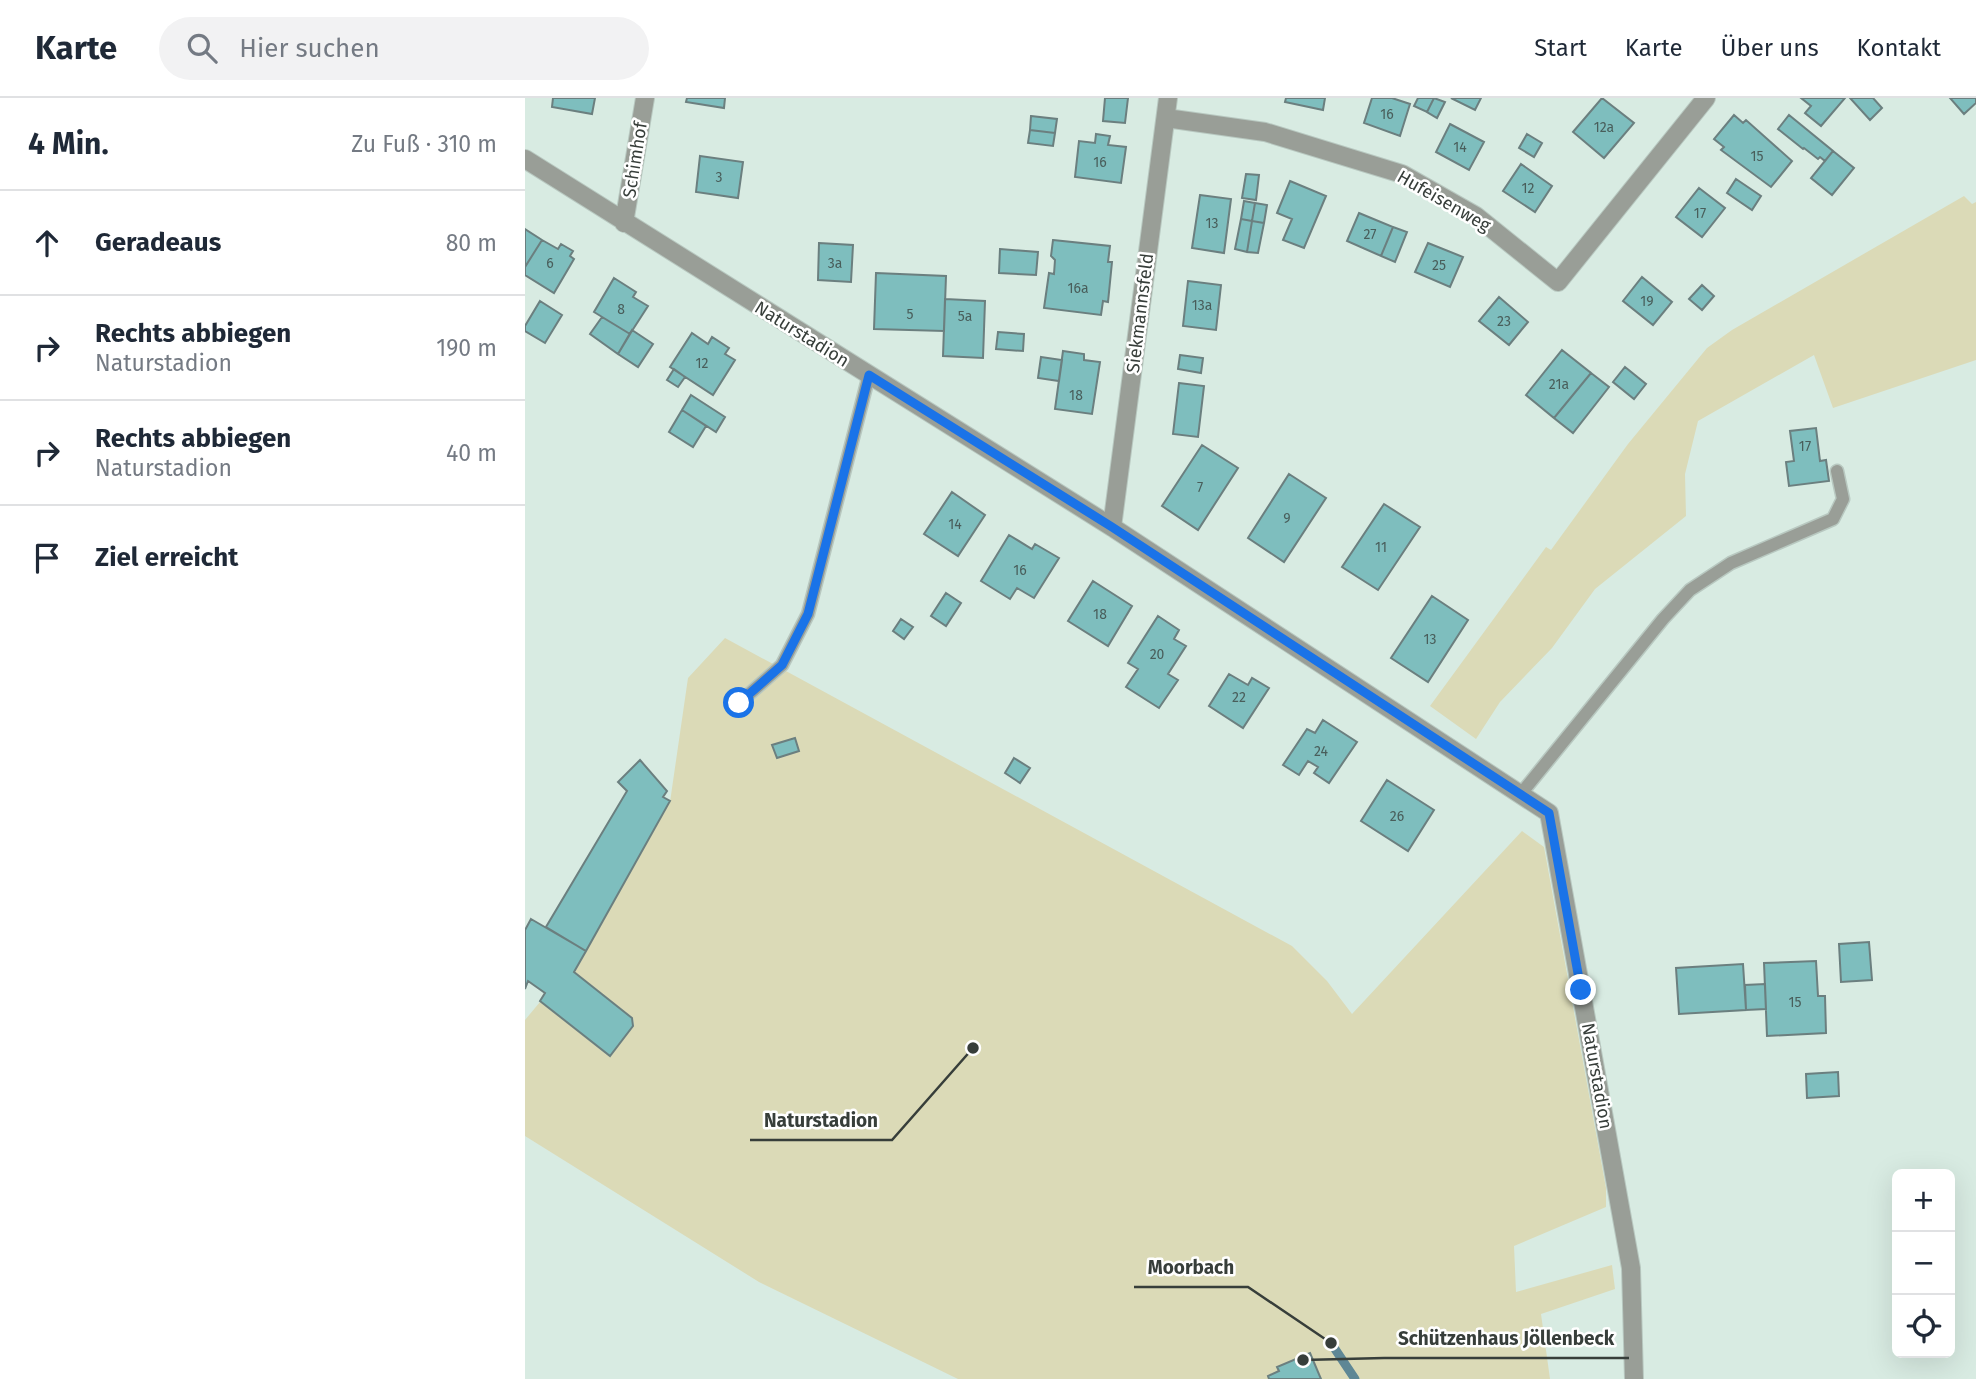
<!DOCTYPE html>
<html lang="de">
<meta charset="utf-8">
<style>
:root{--surface:#fff;--page:#f2f2f3;--text:#1f2937;--muted:#747a83;--line:#e0e1e3}
body{margin:0;font-family:"Fira Sans",sans-serif;background:var(--page);color:var(--text)}
.controls{position:absolute;right:21px;bottom:21px;display:grid;overflow:hidden;border-radius:10px;box-shadow:0 7px 28px #0002}
.controls button{width:63px;height:63px;display:grid;place-items:center;padding:0;border:0;border-bottom:2px solid var(--line);background:var(--surface);color:var(--text);font:35px sans-serif}
.stop{position:absolute;width:21px;height:21px;margin:-16px;border:5px solid #1a73e8;border-radius:50%;background:#fff}
.stop.end{background:#1a73e8;border-color:#fff;box-shadow:0 2px 7px #0008}
.list{margin:0;padding:0;list-style:none}
h2{display:flex;justify-content:space-between;align-items:center;height:91px;margin:0;padding:0 28px;font-size:30px}
h2 small{font-size:23px;font-weight:400;color:var(--muted)}
.list li{display:grid;grid-template-columns:46px 1fr auto;gap:21px;align-items:center;box-sizing:border-box;height:105px;padding:0 28px;border-top:2px solid var(--line)}
.list b{display:block;font-size:26px;white-space:nowrap}
.list p{margin:0;font-size:23px;white-space:nowrap;color:var(--muted)}
.list em{font-size:23px;font-style:normal;color:var(--muted)}
.icon{flex:none;width:38px;height:38px;fill:none;stroke:currentColor;stroke-width:2;stroke-linecap:round;stroke-linejoin:round}
.map{position:relative;flex:none;width:1451px;height:1281px;overflow:hidden}
header{display:flex;align-items:center;gap:42px;box-sizing:border-box;height:98px;padding:0 35px;background:var(--surface);border-bottom:2px solid var(--line)}
header strong{font-size:33px}
nav{display:flex;gap:38px;margin-inline-start:auto;font-size:24px}
.search{width:490px;height:63px;background:var(--page);display:flex;align-items:center;gap:18px;box-sizing:border-box;padding:0 24px;border-radius:38px;color:var(--muted);font-size:26px}
main{display:flex}
aside{flex:1;background:var(--surface)}
.map>svg:first-child{display:block}
</style>
<header>
<strong>Karte</strong>
<div class="search"><svg class="icon" aria-label="search" viewBox="0 0 24 24"><circle cx="10" cy="10" r="6"/><path d="M15 15l6 6"/></svg>Hier suchen</div>
<nav><a>Start</a><a>Karte</a><a>Über uns</a><a>Kontakt</a></nav>
</header>
<main>
<aside>
<h2>4 Min.<small>Zu Fuß · 310 m</small></h2>
<ul class="list">
<li><svg class="icon" aria-label="ahead" viewBox="0 0 24 24"><path d="M12 20V5M6 11l6-6 6 6"/></svg><div><b>Geradeaus</b></div><em>80 m</em></li>
<li><svg class="icon" aria-label="right" viewBox="0 0 24 24"><path d="M7 20v-9h11M14 6l5 5-5 5"/></svg><div><b>Rechts abbiegen</b><p>Naturstadion</p></div><em>190 m</em></li>
<li><svg class="icon" aria-label="right" viewBox="0 0 24 24"><path d="M7 20v-9h11M14 6l5 5-5 5"/></svg><div><b>Rechts abbiegen</b><p>Naturstadion</p></div><em>40 m</em></li>
<li><svg class="icon" aria-label="arrive" viewBox="0 0 24 24"><path d="M6 21V4h12l-3 4 3 4H6"/></svg><div><b>Ziel erreicht</b></div></li>
</ul>
</aside>
<div class="map">
<svg width="1451" height="1281" viewBox="0 0 1451 1281">
<rect width="100%" height="100%" fill="#d8ebe2"/>
<!-- green -->
<path fill="#dbdab7" d="M 1439,98 L 1447,106 L 1451,104 L 1451,262 L 1308,310 L 1289,257 L 1173,323 L 1160,376 L 1161,418 L 1070,491 L 1027,550 L 975,604 L 951,641 L 905,608 L 1021,449 L 1026,452 L 1103,346 L 1182,250 L 1207,232 Z
M 200,540 L 767,848 L 802,883 L 827,916 L 997,733 L 1019,749 L 1081,1090 L 1081,1109 L 989,1148 L 991,1194 L 1087,1167 L 1090,1191 L 1016,1216 L 1025,1281 L 433,1281 L 234,1184 L 0,1038 L 0,922 L 15,904 L 85,959 L 109,928 L 108,920 L 50,874 L 145,704 L 163,580 Z"/>
<g fill="none" stroke-linecap="round" stroke-linejoin="round">
<!-- stream -->
<path stroke="#5e8795" stroke-width="9" d="M 806,1245 L 830,1281"/>
</g>
<!-- building -->
<path fill="#7ebebe" stroke="#6b7f7f" stroke-width="2" d="M 28,0 L 70,0 L 67,16 L 27,9 Z
M 162,0 L 200,0 L 199,10 L 161,4 Z
M 580,0 L 603,0 L 600,25 L 578,23 Z
M 761,0 L 800,0 L 798,12 L 760,4 Z
M 847,0 L 867,0 L 885,6 L 875,38 L 839,25 Z
M 893,0 L 909,0 L 902,14 L 889,8 Z
M 909,0 L 920,4 L 912,20 L 902,14 Z
M 926,0 L 956,0 L 950,12 Z
M 1077,0 L 1109,25 L 1079,60 L 1048,34 Z
M 1276,0 L 1320,0 L 1296,28 L 1280,15 L 1286,8 Z
M 1325,0 L 1348,0 L 1357,10 L 1345,22 Z
M 1425,0 L 1451,0 L 1451,5 L 1439,16 Z
M 1209,17 L 1218,25 L 1221,22 L 1267,63 L 1246,89 L 1196,52 L 1199,49 L 1189,41 Z
M 1264,17 L 1308,53 L 1300,63 L 1295,59 L 1293,61 L 1279,50 L 1278,51 L 1253,31 Z
M 506,18 L 532,21 L 530,35 L 505,32 Z
M 925,26 L 959,44 L 944,72 L 911,54 Z
M 505,32 L 530,35 L 528,48 L 503,45 Z
M 571,36 L 585,38 L 583,47 L 601,49 L 596,85 L 550,79 L 554,43 L 570,45 Z
M 1002,36 L 1017,45 L 1009,59 L 994,50 Z
M 1308,53 L 1329,70 L 1307,97 L 1286,80 Z
M 175,58 L 218,64 L 213,100 L 171,94 Z
M 996,66 L 1027,88 L 1010,114 L 978,93 Z
M 721,76 L 734,77 L 731,102 L 717,100 Z
M 1211,81 L 1236,98 L 1227,112 L 1202,95 Z
M 765,83 L 801,98 L 779,150 L 758,142 L 767,121 L 752,115 Z
M 1174,90 L 1200,110 L 1177,139 L 1151,119 Z
M 675,97 L 706,101 L 699,155 L 667,150 Z
M 719,103 L 730,105 L 727,123 L 716,121 Z
M 730,105 L 742,107 L 739,125 L 727,123 Z
M 834,115 L 868,129 L 856,158 L 822,143 Z
M 716,121 L 727,123 L 722,154 L 710,151 Z
M 727,123 L 739,125 L 733,155 L 722,154 Z
M 868,129 L 882,134 L 870,164 L 856,158 Z
M 0,131 L 17,142 L 0,169 Z
M 17,142 L 33,151 L 36,146 L 48,153 L 45,158 L 49,161 L 29,195 L 0,177 L 0,169 Z
M 528,142 L 585,148 L 583,164 L 587,164 L 583,204 L 578,203 L 576,217 L 519,210 L 524,175 L 529,176 L 530,162 L 526,158 Z
M 294,145 L 328,147 L 326,184 L 293,182 Z
M 903,145 L 938,159 L 925,189 L 890,174 Z
M 475,151 L 513,154 L 511,177 L 474,175 Z
M 351,175 L 421,178 L 419,233 L 349,231 Z
M 1117,179 L 1147,204 L 1128,227 L 1098,203 Z
M 89,180 L 111,194 L 108,199 L 123,208 L 105,236 L 69,214 Z
M 663,183 L 696,187 L 691,232 L 658,228 Z
M 1177,187 L 1189,198 L 1177,212 L 1164,201 Z
M 974,199 L 1003,224 L 984,247 L 954,223 Z
M 420,201 L 460,203 L 458,260 L 418,258 Z
M 15,203 L 37,217 L 20,245 L 0,233 L 0,228 Z
M 77,219 L 105,236 L 93,256 L 65,236 Z
M 107,232 L 128,246 L 113,269 L 93,256 Z
M 473,234 L 499,236 L 498,253 L 471,251 Z
M 167,235 L 183,246 L 187,239 L 204,250 L 200,256 L 210,262 L 188,297 L 145,269 Z
M 1037,252 L 1066,275 L 1029,320 L 1001,297 Z
M 538,253 L 559,256 L 559,262 L 575,264 L 567,316 L 530,311 Z
M 655,257 L 678,260 L 676,275 L 653,271 Z
M 516,259 L 537,262 L 534,283 L 513,280 Z
M 1100,269 L 1121,286 L 1109,301 L 1088,284 Z
M 149,271 L 160,279 L 153,289 L 142,282 Z
M 1066,275 L 1084,289 L 1048,335 L 1029,320 Z
M 654,285 L 679,288 L 673,339 L 648,336 Z
M 166,297 L 200,319 L 191,334 L 157,312 Z
M 157,312 L 181,328 L 168,349 L 144,334 Z
M 1291,330 L 1295,363 L 1301,362 L 1304,383 L 1264,388 L 1261,364 L 1269,363 L 1265,333 Z
M 677,347 L 713,370 L 673,432 L 637,408 Z
M 764,376 L 801,400 L 759,464 L 723,440 Z
M 427,394 L 460,417 L 433,458 L 399,436 Z
M 859,406 L 895,429 L 853,492 L 817,469 Z
M 484,437 L 507,451 L 510,446 L 534,460 L 509,500 L 492,490 L 485,501 L 456,483 Z
M 568,483 L 607,508 L 583,548 L 543,523 Z
M 421,495 L 436,505 L 421,528 L 406,518 Z
M 907,498 L 943,522 L 903,584 L 866,560 Z
M 633,518 L 654,532 L 649,541 L 661,548 L 643,576 L 653,582 L 634,610 L 601,589 L 613,571 L 603,565 Z
M 376,521 L 388,529 L 379,541 L 368,533 Z
M 704,576 L 723,587 L 727,580 L 744,590 L 718,630 L 684,608 Z
M 798,622 L 832,644 L 804,685 L 789,675 L 793,669 L 783,663 L 774,677 L 758,667 L 782,631 L 790,635 Z
M 270,640 L 274,653 L 252,660 L 247,647 Z
M 489,660 L 505,670 L 495,685 L 480,675 Z
M 115,662 L 142,693 L 138,699 L 145,703 L 61,853 L 21,829 L 102,693 L 93,684 Z
M 862,682 L 909,712 L 883,753 L 836,723 Z
M 6,821 L 61,853 L 49,874 L 107,920 L 108,928 L 85,958 L 15,903 L 20,895 L 3,883 L 0,891 L 0,832 Z
M 1344,844 L 1347,882 L 1316,884 L 1314,846 Z
M 1291,863 L 1293,898 L 1300,898 L 1301,935 L 1242,938 L 1239,865 Z
M 1218,866 L 1221,912 L 1154,916 L 1151,870 Z
M 1240,886 L 1241,911 L 1221,912 L 1220,887 Z
M 1313,974 L 1314,998 L 1282,1000 L 1281,976 Z
M 785,1255 L 796,1281 L 744,1281 L 743,1278 L 754,1273 L 752,1269 Z"/>
<g fill="none" stroke-linecap="round" stroke-linejoin="round">
<defs>
<path id="lane" d="M 214,605 L 257,567 L 283,516 L 344,277
M 995,697 L 1138,521 L 1165,492 L 1206,465 L 1308,421 L 1318,401 L 1312,373"/>
<path id="street" d="M 641,20 L 740,34 L 877,76 L 951,118 L 1033,184 L 1181,0
M 0,61 L 587,429 L 1024,715 L 1106,1170 L 1109,1281
M 99,125 L 120,0
M 587,429 L 643,0"/>
</defs>
<!-- lane casing -->
<use href="#lane" stroke="#b8c8c0" stroke-width="15"/>
<!-- street casing -->
<use href="#street" stroke="#b8c8c0" stroke-width="20"/>
<!-- lane -->
<use href="#lane" stroke="#999e97" stroke-width="12"/>
<!-- street -->
<use href="#street" stroke="#999e97" stroke-width="18"/>
</g>
<g fill="none" stroke-linecap="round" stroke-linejoin="round">
<!-- route -->
<path stroke="#1a73e8" stroke-width="9" d="M 214,605 L 257,567 L 283,516 L 344,277 L 587,429 L 1024,715 L 1056,892"/>
</g>
<g text-anchor="middle" stroke-width="5" stroke-linejoin="round" paint-order="stroke">
<!-- number labels -->
<g font-size="14" fill="#495e5b">
<text x="862" y="21">16</text>
<text x="1079" y="34">12a</text>
<text x="935" y="54">14</text>
<text x="1232" y="63">15</text>
<text x="575" y="69">16</text>
<text x="194" y="84">3</text>
<text x="1003" y="95">12</text>
<text x="1175" y="120">17</text>
<text x="687" y="130">13</text>
<text x="845" y="141">27</text>
<text x="25" y="170">6</text>
<text x="310" y="170">3a</text>
<text x="914" y="172">25</text>
<text x="553" y="195">16a</text>
<text x="1122" y="208">19</text>
<text x="677" y="212">13a</text>
<text x="96" y="216">8</text>
<text x="385" y="221">5</text>
<text x="440" y="223">5a</text>
<text x="979" y="228">23</text>
<text x="177" y="270">12</text>
<text x="1034" y="291">21a</text>
<text x="551" y="302">18</text>
<text x="1280" y="353">17</text>
<text x="675" y="394">7</text>
<text x="762" y="425">9</text>
<text x="430" y="431">14</text>
<text x="856" y="454">11</text>
<text x="495" y="477">16</text>
<text x="575" y="521">18</text>
<text x="905" y="546">13</text>
<text x="632" y="561">20</text>
<text x="714" y="604">22</text>
<text x="796" y="658">24</text>
<text x="872" y="723">26</text>
<text x="1270" y="909">15</text>
</g>
<!-- street labels -->
<g font-size="18" fill="#373e3a" stroke="#fff">
<text transform="translate(110 62) rotate(-81)" y="6">Schimhof</text>
<text transform="translate(919 103) rotate(30)" y="6">Hufeisenweg</text>
<text transform="translate(615 215) rotate(-83)" y="6">Siekmannsfeld</text>
<text transform="translate(277 236) rotate(32)" y="6">Naturstadion</text>
<text transform="translate(1072 978) rotate(80)" y="6">Naturstadion</text>
</g>
</g>
<!-- callouts -->
<path fill="none" stroke="#373e3a" stroke-width="2.5" d="M448 950L367 1042H225M806 1245L723 1189H609M778 1262L859 1260H1104"/>
<g fill="#373e3a" stroke="#fff" stroke-width="2.5">
<circle cx="448" cy="950" r="7"/>
<circle cx="806" cy="1245" r="7"/>
<circle cx="778" cy="1262" r="7"/>
</g>
<g font-size="19" text-anchor="middle" font-weight="bold" fill="#373e3a" stroke="#fff" stroke-width="5" stroke-linejoin="round" paint-order="stroke">
<text x="296" y="1029">Naturstadion</text>
<text x="666" y="1176">Moorbach</text>
<text x="981" y="1247">Schützenhaus Jöllenbeck</text>
</g>
</svg>
<div class="controls">
<button>+</button>
<button>−</button>
<button><svg class="icon" aria-label="locate" viewBox="0 0 24 24"><circle cx="12" cy="12" r="6"/><path d="M12 2v4M12 18v4M2 12h4M18 12h4"/></svg></button>
</div>
<div class="stop" style="left:214px;top:605px"></div>
<div class="stop end" style="left:1056px;top:892px"></div>
</div>
</main>
